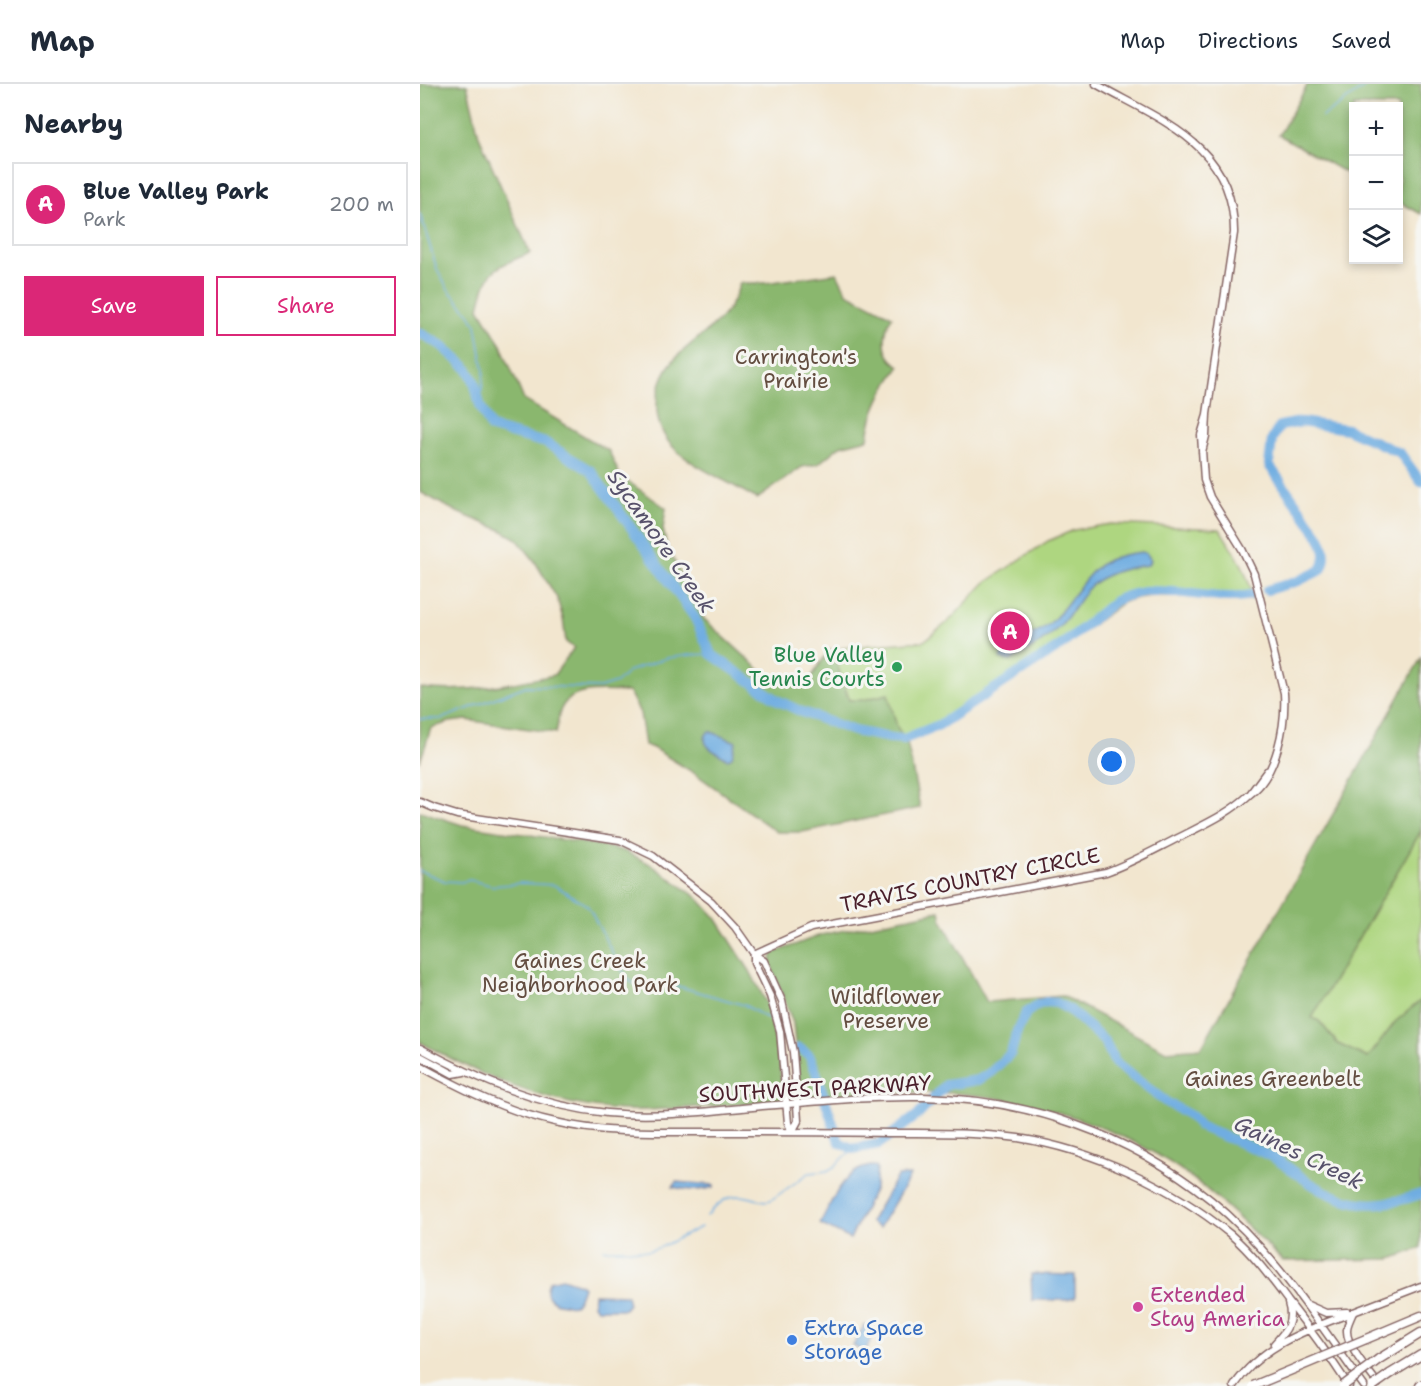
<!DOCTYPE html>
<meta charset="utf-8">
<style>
:root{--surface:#fff;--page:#f2f2f3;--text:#1f2937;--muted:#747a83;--line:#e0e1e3;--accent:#db2777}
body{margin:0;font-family:"Shantell Sans",sans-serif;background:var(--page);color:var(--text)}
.controls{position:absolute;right:18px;top:18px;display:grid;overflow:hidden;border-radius:0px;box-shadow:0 3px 9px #0003}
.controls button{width:54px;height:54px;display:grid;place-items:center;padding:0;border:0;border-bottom:2px solid var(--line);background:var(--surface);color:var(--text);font:30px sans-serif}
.you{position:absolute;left:692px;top:678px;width:21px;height:21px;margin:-15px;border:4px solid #fff;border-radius:50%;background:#1a73e8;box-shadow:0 0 0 9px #1a73e833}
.badge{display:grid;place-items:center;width:39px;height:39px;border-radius:50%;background:var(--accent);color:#fff;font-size:20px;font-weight:700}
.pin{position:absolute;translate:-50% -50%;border:3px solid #fff;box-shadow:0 2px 6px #0006}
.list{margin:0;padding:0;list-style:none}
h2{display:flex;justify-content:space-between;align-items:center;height:78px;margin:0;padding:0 24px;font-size:26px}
h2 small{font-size:20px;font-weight:400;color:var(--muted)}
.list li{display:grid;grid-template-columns:39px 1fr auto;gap:18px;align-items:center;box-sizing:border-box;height:84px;margin:0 12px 12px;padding:0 12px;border:2px solid var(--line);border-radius:0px}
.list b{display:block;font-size:22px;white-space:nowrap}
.list p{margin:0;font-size:20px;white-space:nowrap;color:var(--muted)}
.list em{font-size:20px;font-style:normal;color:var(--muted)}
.actions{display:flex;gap:12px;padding:18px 24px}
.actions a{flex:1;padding:14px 0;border:2px solid var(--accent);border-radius:0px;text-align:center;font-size:21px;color:var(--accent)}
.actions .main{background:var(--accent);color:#fff}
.icon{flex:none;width:33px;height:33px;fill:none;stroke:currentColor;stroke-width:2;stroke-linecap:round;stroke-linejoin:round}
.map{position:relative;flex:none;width:1001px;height:1302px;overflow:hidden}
header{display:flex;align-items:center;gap:36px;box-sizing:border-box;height:84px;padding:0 30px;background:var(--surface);border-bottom:2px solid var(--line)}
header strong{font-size:28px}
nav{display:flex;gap:33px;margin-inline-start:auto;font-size:21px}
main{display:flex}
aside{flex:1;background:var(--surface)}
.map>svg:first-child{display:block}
</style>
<header>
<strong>Map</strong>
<nav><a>Map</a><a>Directions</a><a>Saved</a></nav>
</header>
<main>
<aside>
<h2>Nearby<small></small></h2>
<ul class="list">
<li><span class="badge">A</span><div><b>Blue Valley Park</b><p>Park</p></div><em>200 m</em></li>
</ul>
<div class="actions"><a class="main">Save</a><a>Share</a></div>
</aside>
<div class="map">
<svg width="1001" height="1302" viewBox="0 0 1001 1302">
<rect width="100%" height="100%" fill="#f6f6f2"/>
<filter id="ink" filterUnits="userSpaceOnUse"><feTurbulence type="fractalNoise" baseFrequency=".0167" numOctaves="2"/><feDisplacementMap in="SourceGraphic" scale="12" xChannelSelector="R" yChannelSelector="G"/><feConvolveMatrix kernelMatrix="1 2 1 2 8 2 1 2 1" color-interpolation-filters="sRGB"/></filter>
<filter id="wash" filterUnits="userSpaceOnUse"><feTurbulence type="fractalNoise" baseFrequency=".008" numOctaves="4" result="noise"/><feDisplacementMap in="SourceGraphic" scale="24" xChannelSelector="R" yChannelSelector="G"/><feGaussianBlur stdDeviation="1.35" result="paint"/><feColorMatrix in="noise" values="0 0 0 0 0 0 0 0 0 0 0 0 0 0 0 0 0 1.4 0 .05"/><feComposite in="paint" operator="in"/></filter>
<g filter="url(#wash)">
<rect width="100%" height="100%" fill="#f2e6cf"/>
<!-- green -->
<path fill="#aed680" stroke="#7c7a56" stroke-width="1.5" d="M 691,440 L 800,445 L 822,481 L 835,515 C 794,521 739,502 702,519 L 641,565 L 529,639 L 498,654 L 481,660 L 443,655 L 412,566 L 428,563 L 504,557 L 528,538 L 565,499 L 628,457 L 654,446 Z
M 1001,715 L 1001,970 L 948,974 L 918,960 L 899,937 L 813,906 Z"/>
<!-- forest -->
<path fill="#8ab76e" stroke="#6a6b4c" stroke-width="1.5" d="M 0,0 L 47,0 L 59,52 L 110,169 C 73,185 68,183 59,224 L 81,261 L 104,316 L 189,367 L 200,392 L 246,424 L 243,445 L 247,463 L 284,535 L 349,594 L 371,601 L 387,600 L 409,566 L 412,566 L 429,616 L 442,616 L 468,610 L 477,643 L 487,658 L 500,724 L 382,748 L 357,748 L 274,689 L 233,664 L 225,661 L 220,629 L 209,608 C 188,608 152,601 141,625 C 138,631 138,642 136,649 L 46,636 L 30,638 L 11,644 L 0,678 L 0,604 C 46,610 89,600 134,591 L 154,564 L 146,558 L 143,535 L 137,514 L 114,476 L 97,455 L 79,445 L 39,429 L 0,408 Z
M 888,0 L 1001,0 L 1001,130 L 979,118 L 978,22 L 934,22 L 933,93 L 859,51 Z
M 417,189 L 427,209 L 472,232 C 463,249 460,272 480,282 C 464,304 451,326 448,355 L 420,362 L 398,380 L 382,383 L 337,415 C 325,408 313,401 301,395 C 266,376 230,358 238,310 C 240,299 245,286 253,277 C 280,247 307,243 320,199 L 345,199 Z
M 1001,574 L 1001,747 L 892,934 L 899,937 L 918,960 L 948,974 L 975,938 L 1001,916 L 1001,1164 L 971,1175 L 863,1177 C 827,1142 790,1103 746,1076 C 676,1033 590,1009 507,1008 C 466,1007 425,1012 384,1014 L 380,1008 L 373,939 L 350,878 L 353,869 L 401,851 L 520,827 L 522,836 L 567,918 L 643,912 L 746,967 L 781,964 Z
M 0,727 L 42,741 L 178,761 L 204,767 L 230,780 L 278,814 L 296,834 L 330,887 L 348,922 L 360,981 L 362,1015 C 346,1021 312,1020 294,1022 C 263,1024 233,1027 202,1026 C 129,1022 63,993 0,958 Z"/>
<!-- water -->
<path fill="#6fade1" stroke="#5c6686" stroke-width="1.5" d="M 722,468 L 727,470 L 731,476 L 728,481 C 705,484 681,489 665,508 C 657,520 649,532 640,542 C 625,557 608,567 590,577 L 580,575 C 587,557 615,552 629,540 C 648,524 665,488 686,477 C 697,472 710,469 722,468 Z
M 289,647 L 316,658 L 312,673 L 308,675 C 297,669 276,661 289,647 Z
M 454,1082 L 457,1084 L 455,1104 L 430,1155 L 400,1140 C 411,1118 425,1082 454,1082 Z
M 488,1091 L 490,1091 L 488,1096 L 459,1144 L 450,1138 L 476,1094 L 478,1092 Z
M 256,1098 L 294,1101 L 294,1103 C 280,1108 268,1106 252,1103 Z
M 611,1190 L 655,1191 L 655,1214 L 647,1216 L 612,1216 Z
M 142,1194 L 160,1200 L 163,1203 C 161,1208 159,1218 154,1221 C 151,1222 146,1221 144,1220 C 130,1219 122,1210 130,1197 Z
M 174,1210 L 207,1211 L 209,1220 L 205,1225 L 177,1225 L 173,1221 Z
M 447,1241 L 454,1244 L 454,1249 L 445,1268 L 433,1262 L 444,1242 Z"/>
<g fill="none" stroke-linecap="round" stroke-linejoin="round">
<!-- stream -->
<path stroke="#6fade1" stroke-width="1.5" d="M 902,33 L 949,0
M 0,130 L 17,185 L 28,205 L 51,232 L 56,241 L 64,287 L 60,321
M 0,635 L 20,635 L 29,632 L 106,602 L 180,604 L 196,599 L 209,587 L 247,574 L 270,571 L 291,570
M 0,787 L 25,797 L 41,798 L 50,796 L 73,802 L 101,799 L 134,801 L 168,822 L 200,883 L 210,897 L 219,902 L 235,901 L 261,903 L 324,921 L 349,935
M 287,1132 C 301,1116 310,1108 332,1114 C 339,1116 344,1118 351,1116 L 389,1089 L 407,1087 L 414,1083 L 433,1065
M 184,1165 L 206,1165 L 228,1167 L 241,1163 L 281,1143"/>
<!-- river -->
<path stroke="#6fade1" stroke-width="10" d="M 0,249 L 21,261 L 47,284 L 54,297 L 60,321 L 71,344 L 126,359 L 171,387 L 275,534 L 291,570 L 359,617 L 382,628 L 434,647 L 470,654 L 484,655 L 519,641 L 643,560 L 695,517 C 738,494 786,520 831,511
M 847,506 L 878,497 L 901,486 C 908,474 905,463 899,452 L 849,381 L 852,355 L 860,342 L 881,338 L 927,345 L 980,369 L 1001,398
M 379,964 L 389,971 L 395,985 L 419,1058 L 433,1065 L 459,1060 L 499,1030 L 526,1001 L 558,996 L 570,989 L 591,969 L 597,947 L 606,929 L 617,921 L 626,918 L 637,919 L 650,926 L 685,958 L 695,979 L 746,1018 L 771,1032 L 779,1042 C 803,1053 829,1061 852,1073 C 867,1081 880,1093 895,1102 C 931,1124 961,1124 1001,1110"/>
</g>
</g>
<g filter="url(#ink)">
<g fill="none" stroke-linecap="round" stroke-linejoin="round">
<defs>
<path id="secondary" d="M 676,0 C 741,37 815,61 814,149 L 787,330 L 786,352 L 782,368
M 787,331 L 781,351 L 784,396 L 790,413 L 822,465 L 834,490 L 864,609 C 866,640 857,691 830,710 L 847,687
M 0,718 L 14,724 L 37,731 L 200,756 L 233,772 L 291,817 L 315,843 L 334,870 L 344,877 L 362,917 L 373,968 L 377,1020 L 378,1037 L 372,1048
M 334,870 L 391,844 L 686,788 C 711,779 734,766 758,754 C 783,741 809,730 830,710
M 334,870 L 334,879 L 350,912 L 360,947 L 368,1039 L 372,1048
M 0,964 C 59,996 119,1022 187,1029 C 238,1034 290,1027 342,1022 C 395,1018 449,1012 503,1013 C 608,1015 709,1050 791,1116 C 854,1167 897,1237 944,1302
M 0,972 L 33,990 L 44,988
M 0,982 C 44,1006 86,1027 135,1038 C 185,1050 239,1048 290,1048 C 350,1048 409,1048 468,1049 C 512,1049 555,1048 598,1054 C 674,1066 751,1102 810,1150 C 833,1170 850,1193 868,1217 C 890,1245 910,1273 929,1302
M 888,1221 L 906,1229 L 927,1228
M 933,1228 C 931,1234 927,1240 927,1246 C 926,1262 949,1287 958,1300
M 854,1260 C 866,1247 874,1238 868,1219
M 814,1302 C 842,1261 886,1246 931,1229 C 954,1220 978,1211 1001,1202"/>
<path id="highway" d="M 946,1255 L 1001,1232
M 959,1275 L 1001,1249
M 970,1290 L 1001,1271
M 1000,1302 L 1001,1301"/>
</defs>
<!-- secondary casing -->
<use href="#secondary" stroke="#856564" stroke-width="9"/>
<!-- highway casing -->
<use href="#highway" stroke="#856564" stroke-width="11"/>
<!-- secondary -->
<use href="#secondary" stroke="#fff" stroke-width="6"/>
<!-- highway -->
<use href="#highway" stroke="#fff" stroke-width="8"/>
<defs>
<path id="highway-bridge" d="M 833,1302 L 946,1255
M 923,1302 L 959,1275
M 953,1302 L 970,1290"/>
</defs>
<!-- highway-bridge casing -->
<use href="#highway-bridge" stroke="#856564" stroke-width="11" stroke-linecap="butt"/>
<!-- highway-bridge -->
<use href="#highway-bridge" stroke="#fff" stroke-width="8"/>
</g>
</g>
<!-- markers -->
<circle fill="#2e9e5b" stroke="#f6f6f2" stroke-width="2" cx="477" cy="583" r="6"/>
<circle fill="#d1479c" stroke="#f6f6f2" stroke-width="2" cx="718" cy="1223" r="6"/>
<circle fill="#3f7fe0" stroke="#f6f6f2" stroke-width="2" cx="372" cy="1256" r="6"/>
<g text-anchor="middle" stroke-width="6" stroke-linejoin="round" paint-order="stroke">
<!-- park labels -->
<g font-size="21" fill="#634d40" stroke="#f6f6f2">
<text x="376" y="280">Carrington's<tspan x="376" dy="24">Prairie</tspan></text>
<text x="160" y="884">Gaines Creek<tspan x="160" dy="24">Neighborhood Park</tspan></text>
<text x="466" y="920">Wildflower<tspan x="466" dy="24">Preserve</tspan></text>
<text x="853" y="1002">Gaines Greenbelt</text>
</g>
<!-- leisure labels -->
<g font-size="21" fill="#27864d" stroke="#f6f6f2" text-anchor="end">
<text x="465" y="578">Blue Valley<tspan x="465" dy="24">Tennis Courts</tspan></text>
</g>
<!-- street labels -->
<g font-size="21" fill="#4a1f2b" stroke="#f6f6f2">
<text transform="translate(550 796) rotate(-11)" y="7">TRAVIS COUNTRY CIRCLE</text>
<text transform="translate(395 1005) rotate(-3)" y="7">SOUTHWEST PARKWAY</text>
</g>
<!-- hotel labels -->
<g font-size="21" fill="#b23c85" stroke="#f6f6f2" text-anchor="start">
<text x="730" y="1218">Extended<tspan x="730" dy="24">Stay America</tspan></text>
</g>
<!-- shop labels -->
<g font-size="21" fill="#366cbe" stroke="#f6f6f2" text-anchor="start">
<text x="384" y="1251">Extra Space<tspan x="384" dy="24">Storage</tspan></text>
</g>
<!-- water labels -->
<g font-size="22" font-style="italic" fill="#57516b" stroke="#f6f6f2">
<text transform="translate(242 457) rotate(55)" y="8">Sycamore Creek</text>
<text transform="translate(879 1068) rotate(26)" y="8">Gaines Creek</text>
</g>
</g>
</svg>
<div class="controls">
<button>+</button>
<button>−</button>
<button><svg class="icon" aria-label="layers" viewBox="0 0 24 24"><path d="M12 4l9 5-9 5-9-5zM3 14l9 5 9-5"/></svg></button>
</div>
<div class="you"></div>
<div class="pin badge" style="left:590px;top:547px">A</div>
</div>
</main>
